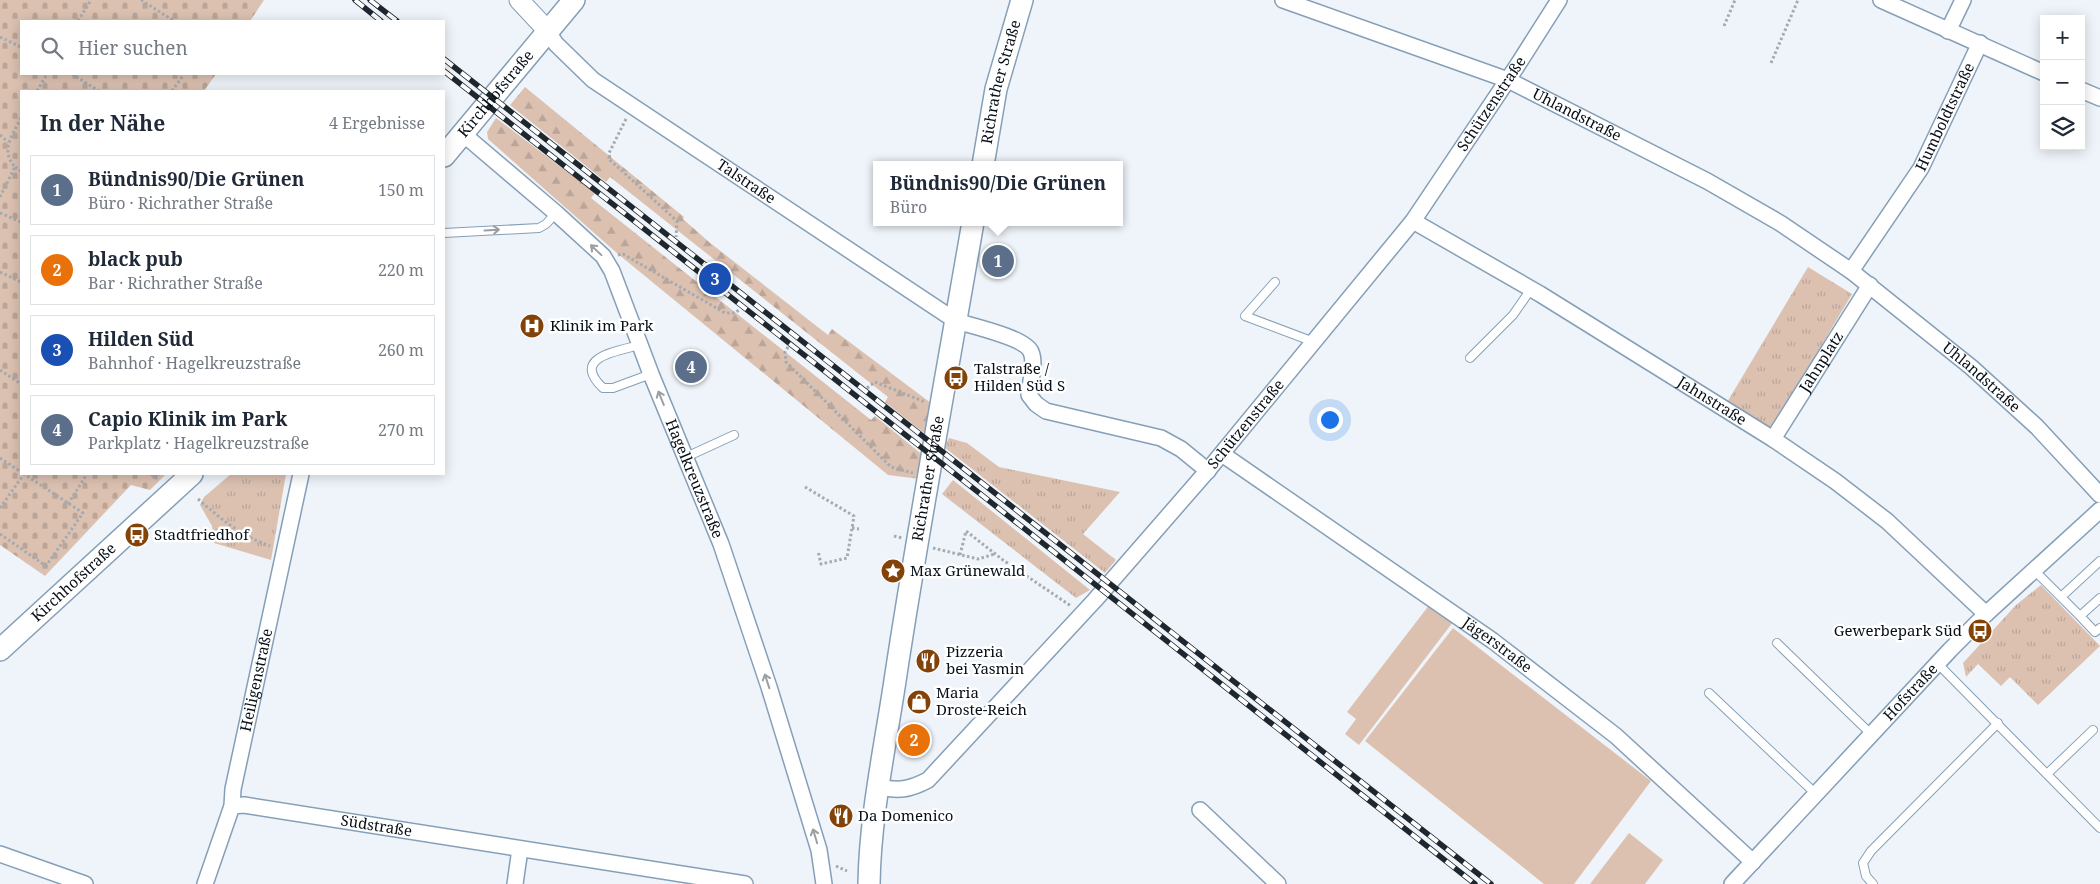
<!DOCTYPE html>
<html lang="de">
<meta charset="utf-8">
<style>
:root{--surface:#fff;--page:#f6f6f7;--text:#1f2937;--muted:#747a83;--line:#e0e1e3;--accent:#7c3aed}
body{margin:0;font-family:"Noto Serif",serif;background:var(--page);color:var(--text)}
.controls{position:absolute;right:15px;top:15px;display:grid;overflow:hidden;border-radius:0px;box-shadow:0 2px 12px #0003}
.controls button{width:45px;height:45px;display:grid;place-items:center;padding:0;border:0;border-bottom:1px solid var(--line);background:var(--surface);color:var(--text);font:25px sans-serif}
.you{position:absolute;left:1329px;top:419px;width:18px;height:18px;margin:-12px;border:4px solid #fff;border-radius:50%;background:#1a73e8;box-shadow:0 0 0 8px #1a73e833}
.badge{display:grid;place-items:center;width:32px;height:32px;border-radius:50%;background:var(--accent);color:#fff;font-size:16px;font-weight:700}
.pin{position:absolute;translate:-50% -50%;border:2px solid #fff;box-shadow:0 1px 5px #0006}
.popup{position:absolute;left:873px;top:161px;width:250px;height:65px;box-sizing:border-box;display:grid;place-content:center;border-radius:0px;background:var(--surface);filter:drop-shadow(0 1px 4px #0005);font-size:16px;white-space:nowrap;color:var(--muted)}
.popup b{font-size:19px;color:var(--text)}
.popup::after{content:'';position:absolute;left:50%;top:100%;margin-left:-10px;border:10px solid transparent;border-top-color:var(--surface)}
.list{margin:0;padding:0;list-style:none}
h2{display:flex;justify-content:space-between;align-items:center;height:65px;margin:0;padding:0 20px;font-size:21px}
h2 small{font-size:16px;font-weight:400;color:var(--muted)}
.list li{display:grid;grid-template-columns:32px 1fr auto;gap:15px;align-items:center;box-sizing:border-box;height:70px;margin:0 10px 10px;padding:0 10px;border:1px solid var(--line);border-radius:0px}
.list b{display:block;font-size:19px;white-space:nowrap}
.list p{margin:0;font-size:16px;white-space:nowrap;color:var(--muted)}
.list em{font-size:16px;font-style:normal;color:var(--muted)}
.icon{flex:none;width:28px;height:28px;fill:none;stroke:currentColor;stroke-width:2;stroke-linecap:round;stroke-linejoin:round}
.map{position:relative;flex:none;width:2100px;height:884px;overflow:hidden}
.search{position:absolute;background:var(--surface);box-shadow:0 2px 12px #0003;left:20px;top:20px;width:425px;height:55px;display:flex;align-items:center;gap:12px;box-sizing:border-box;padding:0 18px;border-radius:0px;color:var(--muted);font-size:19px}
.panel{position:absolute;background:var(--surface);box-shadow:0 2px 12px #0003;left:20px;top:90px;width:425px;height:385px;border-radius:0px}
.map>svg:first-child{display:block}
</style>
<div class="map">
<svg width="2100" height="884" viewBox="0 0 2100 884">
<defs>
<pattern id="grass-tufts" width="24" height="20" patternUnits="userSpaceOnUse" patternTransform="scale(1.25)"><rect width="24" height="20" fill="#dcc1b1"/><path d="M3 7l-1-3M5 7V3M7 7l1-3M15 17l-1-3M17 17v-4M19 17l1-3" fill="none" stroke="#bba598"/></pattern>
<pattern id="forest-firs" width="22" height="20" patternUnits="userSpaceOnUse" patternTransform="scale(1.25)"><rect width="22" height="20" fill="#dcc1b1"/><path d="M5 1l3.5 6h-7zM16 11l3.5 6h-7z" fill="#bba598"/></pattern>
<pattern id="cemetery-stones" width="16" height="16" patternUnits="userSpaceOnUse" patternTransform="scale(1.25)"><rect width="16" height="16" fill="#dcc1b1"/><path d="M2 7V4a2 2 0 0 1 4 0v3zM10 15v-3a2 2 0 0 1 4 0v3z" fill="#bba598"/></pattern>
</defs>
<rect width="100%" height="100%" fill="#eef4f9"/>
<!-- grass -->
<path fill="url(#grass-tufts)" d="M 1808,267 L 1852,294 L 1771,430 L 1726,404 Z
M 949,438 L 967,443 L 999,467 L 1120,492 L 1083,534 L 1116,560 L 1105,573 L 944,447 Z
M 231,474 L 286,474 L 271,560 L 214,543 L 212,526 L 200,505 L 204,497 Z
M 953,480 L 1090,590 L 1076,598 L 942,494 Z
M 2041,585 L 2100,646 L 2038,705 L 2010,677 L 2001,686 L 1978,664 L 1966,677 L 1963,663 L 2016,605 Z"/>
<!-- forest -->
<path fill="url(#forest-firs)" d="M 525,87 L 684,217 L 683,219 L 709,242 L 828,335 L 832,329 L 935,406 L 929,437 L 885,402 L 888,397 L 610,177 L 606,182 L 510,105 Z
M 496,118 L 595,193 L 591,198 L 871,420 L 875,416 L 925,457 L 920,479 L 888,475 L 618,254 L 488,139 L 487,132 Z"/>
<!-- cemetery -->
<path fill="url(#cemetery-stones)" d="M 0,0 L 264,0 L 250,21 L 21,21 L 21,74 L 216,74 L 204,91 L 21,91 L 21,474 L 166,474 L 150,490 L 131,485 L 45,576 L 0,545 Z"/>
<!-- pitch -->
<path fill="#dcc1b1" d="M 1430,604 L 1453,622 L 1359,745 L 1345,734 L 1356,719 L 1347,712 Z
M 1453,628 L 1651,781 L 1574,884 L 1544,884 L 1365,741 Z
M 1629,833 L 1663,860 L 1645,884 L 1590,884 Z"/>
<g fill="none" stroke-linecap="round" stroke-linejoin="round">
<defs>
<path id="service" d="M 444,233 L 539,228 L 546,224 L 556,213
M 1275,282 L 1245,316 L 1314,342
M 640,345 C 618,351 570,357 603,388 L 613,388 L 651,374
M 1470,358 L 1513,315 L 1531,289
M 684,458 L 734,435
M 2034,570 L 2080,616 L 2100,598
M 2061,597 L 2100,561
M 2080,616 L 2095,632 L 2100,628
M 1777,643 L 1871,734
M 1937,663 L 2100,828
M 1709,693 L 1816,794
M 2047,774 L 2093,730
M 1873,884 L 1866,876 L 1863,863 L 1871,851 L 1998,723"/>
<g id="minor">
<path id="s1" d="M 1283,0 L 1508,80 L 1707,181 L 1780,223 L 1851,271 L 1971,367 L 2037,427 L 2100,495"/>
<path d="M 1881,0 L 2044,73"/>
<path id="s2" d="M 547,30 L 556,44 L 593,80 L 956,321 C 972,326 1026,338 1031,352 C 1036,363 1030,382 1029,395 L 1036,404 L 1046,411 L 1161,438 L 1181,449 L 1208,471"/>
<path d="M 1948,31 L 1963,0"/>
<path d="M 2081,90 L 2100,98"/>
<path id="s3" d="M 462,133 L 556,213 L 603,256 L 612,271 L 651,374 L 721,544 L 769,687 L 819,850 L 824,884"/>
<path id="s4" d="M 1413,221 L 1540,294 L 1773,439 L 1835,481 L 1887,521 L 1986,614"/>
<path id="s5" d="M 1851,271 L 1921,168 L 1980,43"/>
<path id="s6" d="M 1773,439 L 1870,285"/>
<path id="s7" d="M 1222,454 L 1493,641 L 1616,736 L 1753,862"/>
<path id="s8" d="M 879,787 C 899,791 909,790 928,780 L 1095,600 L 1209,469 L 1413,221 L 1517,66 L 1559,0"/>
<path id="s9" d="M 232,806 L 244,805 L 745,884"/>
<path d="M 1200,810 L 1278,884"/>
<path d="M 0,854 L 85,884"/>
<path id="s10" d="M 205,884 L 232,806 L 233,789 L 301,474"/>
<path d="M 515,884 L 520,849"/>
<path id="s11" d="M 1732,884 L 1950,650 L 1986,614 L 2100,510"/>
</g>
<path id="tertiary" d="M 519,0 L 547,30"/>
<g id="secondary">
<path id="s12" d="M 444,156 L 574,0"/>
<path id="s13" d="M 983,165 L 996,89 L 1022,0"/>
<path id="s14" d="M 0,650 L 192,474"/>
<path id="s15" d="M 869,884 C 870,814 886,743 896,674 C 919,523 947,373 973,222"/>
</g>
</defs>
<!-- service casing -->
<use href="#service" stroke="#859fb8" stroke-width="10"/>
<!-- minor casing -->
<use href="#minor" stroke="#859fb8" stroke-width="18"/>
<!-- tertiary casing -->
<use href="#tertiary" stroke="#859fb8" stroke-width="21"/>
<!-- secondary casing -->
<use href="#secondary" stroke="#859fb8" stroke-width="24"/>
<!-- path -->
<path stroke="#a3aab0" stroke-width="3" stroke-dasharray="2.5 2.5" stroke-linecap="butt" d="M 141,0 L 174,21
M 78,21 L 91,0
M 1724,26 L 1735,0
M 0,37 L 21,47
M 1771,63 L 1798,0
M 72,74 L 99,91
M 37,91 L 47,74
M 172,91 L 184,74
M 626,119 L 609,153 L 610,160 L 677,221 L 676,237
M 0,135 L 8,142
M 15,167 L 21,171
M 0,197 L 15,167 C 0,150 12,136 21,118
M 0,213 L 21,222
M 618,255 L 623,254 L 725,313 L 735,313 L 740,309
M 0,272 L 21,282
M 788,347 L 785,352 L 786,362 L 891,467 L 913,473
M 0,370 L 21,384
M 867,388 L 875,382 L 925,402
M 0,458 L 21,472
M 151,474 L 156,478 L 159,474
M 805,487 L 854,516 L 847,558 L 821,564 L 818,551
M 198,499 C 221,519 241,536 270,546
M 68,504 L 87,474
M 0,508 L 24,474
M 852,528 L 859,529
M 0,534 L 46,566 L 83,513 L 24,474
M 894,536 L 902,538
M 933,548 L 978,559 L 995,554
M 960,555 L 966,531 L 1003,560 L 1071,606
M 836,866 L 847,871"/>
<!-- service -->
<use href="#service" stroke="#fff" stroke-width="8"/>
<!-- minor -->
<use href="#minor" stroke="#fff" stroke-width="15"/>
<!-- tertiary -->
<use href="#tertiary" stroke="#fff" stroke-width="19"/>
<!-- secondary -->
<use href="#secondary" stroke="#fff" stroke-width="21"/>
<defs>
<path id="rail" d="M 355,0 L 381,21
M 370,0 L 397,21
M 444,59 L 1491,884
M 444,71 L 1475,884"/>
</defs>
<!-- rail casing -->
<use href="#rail" stroke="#1e272e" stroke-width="5.5"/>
<!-- rail -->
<use href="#rail" stroke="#fff" stroke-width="4" stroke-dasharray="11" stroke-linecap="butt"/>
</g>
<!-- one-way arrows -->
<defs><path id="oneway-shaft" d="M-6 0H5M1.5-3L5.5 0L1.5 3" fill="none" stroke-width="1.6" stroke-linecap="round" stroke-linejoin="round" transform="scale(1.25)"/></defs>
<g stroke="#9b9fa2">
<use href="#oneway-shaft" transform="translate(492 230) rotate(-3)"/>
<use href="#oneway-shaft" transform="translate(596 250) rotate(-137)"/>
<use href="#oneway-shaft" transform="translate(661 398) rotate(-112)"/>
<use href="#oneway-shaft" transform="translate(767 681) rotate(-108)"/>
<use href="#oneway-shaft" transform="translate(815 836) rotate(-107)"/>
</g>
<!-- icons -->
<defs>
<symbol id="hospital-disc" viewBox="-11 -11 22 22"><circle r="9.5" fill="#834308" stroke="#fff"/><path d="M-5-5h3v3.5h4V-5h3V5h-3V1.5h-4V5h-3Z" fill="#fff"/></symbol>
<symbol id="bus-disc" viewBox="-11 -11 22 22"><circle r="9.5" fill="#834308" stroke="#fff"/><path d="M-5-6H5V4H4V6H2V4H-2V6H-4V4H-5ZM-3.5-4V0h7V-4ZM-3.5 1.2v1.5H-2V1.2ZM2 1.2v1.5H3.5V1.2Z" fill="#fff"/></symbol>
<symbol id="sight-disc" viewBox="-11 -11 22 22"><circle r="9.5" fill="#834308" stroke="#fff"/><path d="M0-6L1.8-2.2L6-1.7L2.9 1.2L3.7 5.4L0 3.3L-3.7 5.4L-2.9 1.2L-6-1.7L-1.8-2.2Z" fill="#fff"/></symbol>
<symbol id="restaurant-disc" viewBox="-11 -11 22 22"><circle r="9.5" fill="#834308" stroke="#fff"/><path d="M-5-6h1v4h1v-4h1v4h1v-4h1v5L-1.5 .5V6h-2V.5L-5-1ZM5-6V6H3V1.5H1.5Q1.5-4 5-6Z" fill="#fff"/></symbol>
<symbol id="shop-disc" viewBox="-11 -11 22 22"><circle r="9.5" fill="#834308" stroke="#fff"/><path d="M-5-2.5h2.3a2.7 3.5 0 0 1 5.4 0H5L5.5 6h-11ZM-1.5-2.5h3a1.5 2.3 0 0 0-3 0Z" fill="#fff"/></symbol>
</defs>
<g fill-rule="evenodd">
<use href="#hospital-disc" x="518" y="312" width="28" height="28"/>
<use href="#bus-disc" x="942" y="364" width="28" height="28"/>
<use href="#bus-disc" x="123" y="521" width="28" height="28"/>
<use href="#sight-disc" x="879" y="557" width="28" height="28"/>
<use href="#bus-disc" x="1966" y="617" width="28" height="28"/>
<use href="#restaurant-disc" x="914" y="647" width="28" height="28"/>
<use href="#shop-disc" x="905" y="688" width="28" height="28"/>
<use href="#restaurant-disc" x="827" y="802" width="28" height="28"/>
</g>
<g text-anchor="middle" stroke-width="5" stroke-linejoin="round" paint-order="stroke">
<!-- street labels -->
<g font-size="15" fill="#060f17" stroke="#fff">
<text dy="5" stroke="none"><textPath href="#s13" startOffset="85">Richrather Straße</textPath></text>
<text dy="5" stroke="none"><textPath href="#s12" startOffset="81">Kirchhofstraße</textPath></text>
<text dy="5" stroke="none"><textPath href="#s8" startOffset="932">Schützenstraße</textPath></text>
<text dy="5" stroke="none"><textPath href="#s1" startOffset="316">Uhlandstraße</textPath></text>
<text dy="5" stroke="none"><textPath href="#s5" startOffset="181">Humboldtstraße</textPath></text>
<text dy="5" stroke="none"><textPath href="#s2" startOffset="252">Talstraße</textPath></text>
<text dy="5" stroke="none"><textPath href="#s6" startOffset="91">Jahnplatz</textPath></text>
<text dy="5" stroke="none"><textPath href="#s1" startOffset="800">Uhlandstraße</textPath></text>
<text dy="5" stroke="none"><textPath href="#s4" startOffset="349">Jahnstraße</textPath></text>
<text dy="5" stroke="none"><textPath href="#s8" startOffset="528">Schützenstraße</textPath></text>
<text dy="5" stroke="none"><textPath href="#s3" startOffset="428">Hagelkreuzstraße</textPath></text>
<text dy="5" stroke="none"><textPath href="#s15" startOffset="410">Richrather Straße</textPath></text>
<text dy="5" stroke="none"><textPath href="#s14" startOffset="100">Kirchhofstraße</textPath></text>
<text dy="5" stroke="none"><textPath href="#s7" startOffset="335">Jägerstraße</textPath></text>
<text dy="5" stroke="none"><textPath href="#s10" startOffset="211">Heiligenstraße</textPath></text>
<text dy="5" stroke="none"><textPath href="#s11" startOffset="262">Hofstraße</textPath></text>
<text dy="5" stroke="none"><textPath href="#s9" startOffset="146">Südstraße</textPath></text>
</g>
<!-- poi labels -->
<g font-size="15" fill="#060f17" stroke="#fff" text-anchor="start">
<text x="550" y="331">Klinik im Park</text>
<text x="974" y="374">Talstraße /<tspan x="974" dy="17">Hilden Süd S</tspan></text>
<text x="154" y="540">Stadtfriedhof</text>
<text x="910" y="576">Max Grünewald</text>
<text x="1962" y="636" text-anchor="end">Gewerbepark Süd</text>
<text x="946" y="657">Pizzeria<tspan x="946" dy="17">bei Yasmin</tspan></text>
<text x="936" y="698">Maria<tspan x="936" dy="17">Droste-Reich</tspan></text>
<text x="858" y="821">Da Domenico</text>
</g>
</g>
</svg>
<div class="controls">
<button>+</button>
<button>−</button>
<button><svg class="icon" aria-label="layers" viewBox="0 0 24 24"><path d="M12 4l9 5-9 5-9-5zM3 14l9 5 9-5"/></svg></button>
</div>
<div class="you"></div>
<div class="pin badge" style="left:998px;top:261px;background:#5c6f8a">1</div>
<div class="popup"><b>Bündnis90/Die Grünen</b>Büro</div>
<div class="pin badge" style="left:914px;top:740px;background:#e8710a">2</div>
<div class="pin badge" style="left:715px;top:279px;background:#1a4fb4">3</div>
<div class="pin badge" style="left:691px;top:367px;background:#5c6f8a">4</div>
<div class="search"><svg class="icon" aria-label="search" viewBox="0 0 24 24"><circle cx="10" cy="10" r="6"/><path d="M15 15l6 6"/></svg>Hier suchen</div>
<section class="panel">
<h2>In der Nähe<small>4 Ergebnisse</small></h2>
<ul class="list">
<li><span class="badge" style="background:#5c6f8a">1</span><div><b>Bündnis90/Die Grünen</b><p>Büro · Richrather Straße</p></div><em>150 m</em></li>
<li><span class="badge" style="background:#e8710a">2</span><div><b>black pub</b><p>Bar · Richrather Straße</p></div><em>220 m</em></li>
<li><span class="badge" style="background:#1a4fb4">3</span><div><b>Hilden Süd</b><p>Bahnhof · Hagelkreuzstraße</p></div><em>260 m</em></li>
<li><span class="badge" style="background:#5c6f8a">4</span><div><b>Capio Klinik im Park</b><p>Parkplatz · Hagelkreuzstraße</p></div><em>270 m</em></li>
</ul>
</section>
</div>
